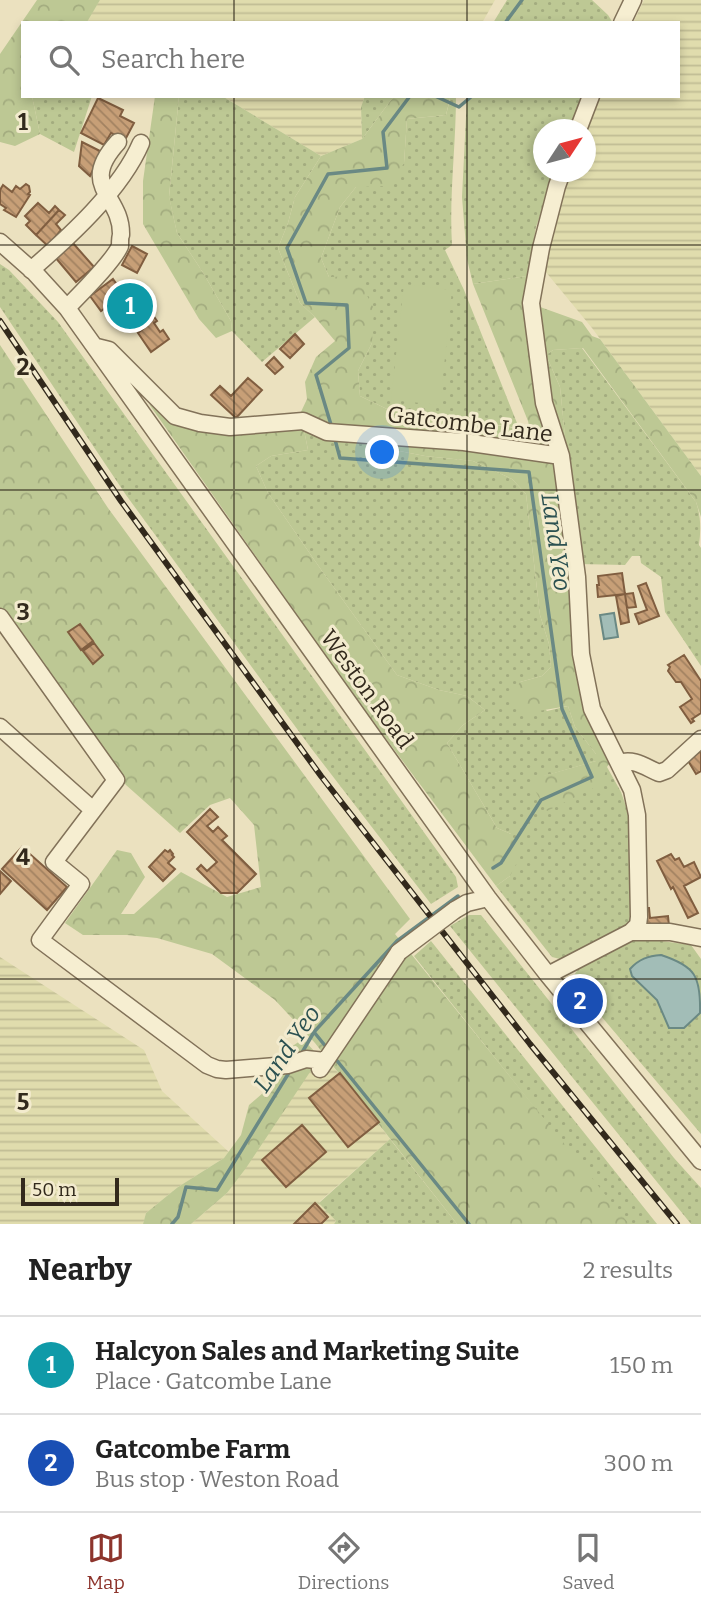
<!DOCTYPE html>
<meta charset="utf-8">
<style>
:root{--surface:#fff;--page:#f6f6f6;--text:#222;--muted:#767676;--line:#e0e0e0;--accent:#8d342c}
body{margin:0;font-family:Bitter,serif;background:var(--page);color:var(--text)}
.compass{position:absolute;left:533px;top:119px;width:63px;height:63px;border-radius:50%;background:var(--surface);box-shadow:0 4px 10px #0003;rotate:54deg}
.scale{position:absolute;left:21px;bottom:18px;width:98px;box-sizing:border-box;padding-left:7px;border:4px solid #32291c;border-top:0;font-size:19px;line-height:24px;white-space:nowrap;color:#32291c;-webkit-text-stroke:5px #f3ebce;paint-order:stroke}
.you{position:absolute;left:383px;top:453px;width:24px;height:24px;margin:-18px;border:5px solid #fff;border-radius:50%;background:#1a73e8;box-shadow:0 0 0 10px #1a73e833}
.badge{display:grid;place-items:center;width:46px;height:46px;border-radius:50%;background:var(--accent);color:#fff;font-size:23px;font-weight:700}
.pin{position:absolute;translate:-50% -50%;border:4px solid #fff;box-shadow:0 2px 7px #0006}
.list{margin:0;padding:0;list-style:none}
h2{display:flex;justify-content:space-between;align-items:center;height:91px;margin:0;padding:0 28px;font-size:30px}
h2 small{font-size:23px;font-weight:400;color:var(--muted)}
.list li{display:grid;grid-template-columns:46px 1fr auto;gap:21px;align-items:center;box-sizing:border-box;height:98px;padding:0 28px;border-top:2px solid var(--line)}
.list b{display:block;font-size:26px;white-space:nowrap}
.list p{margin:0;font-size:23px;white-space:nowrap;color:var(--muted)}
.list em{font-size:23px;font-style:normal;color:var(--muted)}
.icon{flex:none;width:38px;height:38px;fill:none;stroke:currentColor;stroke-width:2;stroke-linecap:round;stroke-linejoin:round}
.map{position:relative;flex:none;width:701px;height:1224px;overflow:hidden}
.search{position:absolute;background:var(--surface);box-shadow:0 4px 10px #0003;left:21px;right:21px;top:21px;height:77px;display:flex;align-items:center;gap:18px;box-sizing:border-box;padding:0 24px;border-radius:0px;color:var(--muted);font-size:26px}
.sheet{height:287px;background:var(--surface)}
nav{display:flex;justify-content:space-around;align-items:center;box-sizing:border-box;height:98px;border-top:2px solid var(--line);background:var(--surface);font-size:19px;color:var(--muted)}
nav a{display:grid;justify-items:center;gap:4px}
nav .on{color:var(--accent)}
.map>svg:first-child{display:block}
</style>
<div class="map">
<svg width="701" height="1224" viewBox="0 0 701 1224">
<defs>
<pattern id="farmland-rules" width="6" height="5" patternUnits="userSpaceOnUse" patternTransform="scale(1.75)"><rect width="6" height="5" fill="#e0dcad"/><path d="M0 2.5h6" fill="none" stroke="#c1bd94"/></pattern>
<pattern id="grass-dots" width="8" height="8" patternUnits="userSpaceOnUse" patternTransform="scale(1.75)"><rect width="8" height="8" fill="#bdc894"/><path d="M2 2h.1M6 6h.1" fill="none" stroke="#a3ac7f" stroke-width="1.8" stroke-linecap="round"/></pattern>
<pattern id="forest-crowns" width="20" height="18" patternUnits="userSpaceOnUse" patternTransform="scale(1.75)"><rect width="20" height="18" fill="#bdc894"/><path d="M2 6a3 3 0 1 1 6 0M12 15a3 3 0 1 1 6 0" fill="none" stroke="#a3ac7f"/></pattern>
<pattern id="building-back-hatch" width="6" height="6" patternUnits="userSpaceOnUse" patternTransform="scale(1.75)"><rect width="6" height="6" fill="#c79f77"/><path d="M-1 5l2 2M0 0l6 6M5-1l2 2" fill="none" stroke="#a28261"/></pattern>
</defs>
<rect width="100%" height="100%" fill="#ebe1bf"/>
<!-- farmland -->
<path fill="url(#farmland-rules)" d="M 100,0 L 495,0 L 482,23 L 86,22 Z
M 644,0 L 701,0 L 701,476 L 592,328 L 545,271 L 553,230 L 571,172 L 586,172 L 586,133 L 600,96 L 678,96 L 678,23 L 633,23 Z
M 222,96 L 365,96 L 361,107 L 362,139 L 321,156 Z
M 0,957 L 144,1050 L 162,1091 L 229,1152 L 224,1158 L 178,1187 L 146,1213 L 143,1224 L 0,1224 Z
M 320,1050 L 390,1139 L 319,1202 L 336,1221 L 334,1224 L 191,1224 L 227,1193 L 316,1053 Z"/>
<!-- grass -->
<path fill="url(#grass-dots)" d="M 507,0 L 592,0 L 608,15 L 613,23 L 493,23 Z
M 32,96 L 92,96 L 74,152 L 40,134 Z
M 179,96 L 222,96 L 321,156 L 295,197 L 288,223 L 278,248 L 300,303 L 315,317 L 262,362 L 232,331 L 231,321 L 202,271 L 177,233 L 169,197 Z
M 365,96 L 394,96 L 362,139 L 361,107 Z
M 449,96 L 456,96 C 456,146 449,195 452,245 L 445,250 L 464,290 L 519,428 L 389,410 L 360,396 L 358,371 L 372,343 L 329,277 L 321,258 L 340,207 L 356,187 L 404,163 L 407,119 L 446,115 L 450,99 Z
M 467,96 L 585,96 L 571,129 L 544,130 L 544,172 L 555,172 L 536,227 L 532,251 L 533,275 L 473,284 L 467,259 L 462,197 Z
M 0,264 L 9,270 L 58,322 L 456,877 L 458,887 L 431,904 L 311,748 L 126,495 L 0,307 Z
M 582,348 L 696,502 C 701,516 701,530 699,545 L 701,548 L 701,666 L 665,612 L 661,577 L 641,563 L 640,556 L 632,556 L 625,565 L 578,564 L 560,387 L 546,355 L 553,350 Z
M 303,425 L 338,439 L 425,456 L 473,461 L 512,479 L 526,494 L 540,615 L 549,644 L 551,667 L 542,676 L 520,682 L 547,711 L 568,706 L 575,727 L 596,754 L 596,761 L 544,776 L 607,767 L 621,792 L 631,821 L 633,913 L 628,927 L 622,931 L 560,959 L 552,957 L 496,886 L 510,876 L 511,834 L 497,828 L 447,743 L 463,725 L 485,710 L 467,696 L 439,690 L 397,675 L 322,571 L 268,493 L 256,466 L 271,456 L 308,450 Z
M 469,915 L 481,915 L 674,1158 L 701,1188 L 701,1224 L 691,1224 L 450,926 Z
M 639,938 L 691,945 L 701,959 L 701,1134 L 573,983 L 572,978 L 579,968 Z
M 431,941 L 657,1224 L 627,1224 L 414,956 Z
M 390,1139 L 457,1224 L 334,1224 L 336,1221 L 319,1203 Z"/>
<!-- forest -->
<path fill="url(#forest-crowns)" d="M 37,0 L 100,0 L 87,22 L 88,23 L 23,23 L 23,96 L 32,96 L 40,134 L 15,146 L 0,142 L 0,54 Z
M 155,96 L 179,96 L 169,196 L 177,233 L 202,271 L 231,321 L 232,331 L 216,338 L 199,319 L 143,224 L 143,181 Z
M 394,96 L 449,96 L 450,98 L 446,115 L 407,119 L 404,163 L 391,186 L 356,187 L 340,207 L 321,258 L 329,277 L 357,276 L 374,309 L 372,343 L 358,371 L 360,396 L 389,410 L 530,430 L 528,421 L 473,284 L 533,275 L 529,303 L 582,322 L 592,336 L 600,339 L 701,476 L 701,517 L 696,502 L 583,348 L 553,350 L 546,355 L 560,387 L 590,681 L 612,760 L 607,767 L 602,784 L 547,811 L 533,787 L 543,776 L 596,761 L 596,754 L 575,727 L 568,706 L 527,713 L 511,697 L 520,682 L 542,676 L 551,667 L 549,644 L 540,615 L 526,494 L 512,479 L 473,461 L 425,456 L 338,439 L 300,414 L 307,399 L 305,382 L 316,357 L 335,341 L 315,317 L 300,303 L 278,248 L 288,223 L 295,197 L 321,156 L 362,139 Z
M 0,345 L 108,508 L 410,919 L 395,934 L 629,1224 L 457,1224 L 315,1043 L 275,1000 L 212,954 L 157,938 L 127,935 L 83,935 L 65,923 L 117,850 L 131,853 L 145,877 L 121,914 L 134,914 L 181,872 L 227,897 L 261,887 L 254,825 L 230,798 L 210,805 L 180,833 L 126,785 L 0,614 Z
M 149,404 L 174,420 L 303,425 L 308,450 L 271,456 L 256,466 L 268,493 L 322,571 L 397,675 L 439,690 L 467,696 L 485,710 L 463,725 L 447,743 L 497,828 L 511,834 L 522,853 L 510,876 L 496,886 L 354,696 Z
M 303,1039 L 316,1053 L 312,1069 L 246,1168 L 227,1193 L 191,1224 L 143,1224 L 146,1213 L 178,1187 L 224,1158 L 241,1135 L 249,1105 L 271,1086 L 285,1067 L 291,1047 Z"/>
<!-- garden -->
<path fill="#bdc894" d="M 404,284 L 452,290 L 440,405 L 391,400 Z"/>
<!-- water -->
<path fill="#a2bdb7" stroke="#6a8984" stroke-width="2" d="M 614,613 L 618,637 L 604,639 L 600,615 Z
M 661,955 C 695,966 701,976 700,1013 L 684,1028 L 669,1028 L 657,1000 L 632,976 L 630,969 C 639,959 648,956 661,955 Z"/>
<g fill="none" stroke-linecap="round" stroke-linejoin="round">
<!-- stream -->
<path stroke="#6a8984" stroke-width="3.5" d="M 505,23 L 522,0
M 435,96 L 459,107 L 472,96
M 332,428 L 316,375 L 349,348 L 347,305 L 306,303 L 287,248 L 328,174 L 387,168 L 383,132 L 410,96
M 334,436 L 340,458 L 529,472 L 562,709 L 592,777 L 541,800 L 501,863 L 493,868
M 314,1032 L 327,1048
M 300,1056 L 314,1032 L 397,941 L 458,896
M 334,1057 L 469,1224
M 172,1224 L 178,1217 L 186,1187 L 217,1190 L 290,1071"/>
</g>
<!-- building -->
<path fill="url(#building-back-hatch)" stroke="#805e40" stroke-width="2" d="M 98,98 L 123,110 L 120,116 L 134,123 L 125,140 L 111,133 L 104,145 L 81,133 Z
M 82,142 L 102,152 L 90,176 L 79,166 Z
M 26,184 L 29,186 L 30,192 L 28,194 L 30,195 L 16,217 L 4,210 L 6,208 L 0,204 L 0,190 L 3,185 L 12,192 L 16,186 L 20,189 Z
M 38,203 L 49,213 L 55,206 L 59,210 L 36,235 L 26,225 L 30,221 L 25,216 Z
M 59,210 L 65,215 L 56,224 L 61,230 L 48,246 L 36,235 Z
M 72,242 L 94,267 L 76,282 L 55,257 Z
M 132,246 L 147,254 L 137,273 L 122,265 Z
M 113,279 L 124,294 L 101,311 L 90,296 Z
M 130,298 L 137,307 L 129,313 L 122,304 Z
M 150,311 L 157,321 L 154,323 L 160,332 L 163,330 L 169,339 L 151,352 L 138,333 L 145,327 L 139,318 Z
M 295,334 L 304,344 L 290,358 L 280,349 Z
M 274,357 L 283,367 L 275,374 L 266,365 Z
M 248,378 L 262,390 L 236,418 L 211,395 L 220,386 L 231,396 Z
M 622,573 L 625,594 L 598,597 L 597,585 L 599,585 L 598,576 Z
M 646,583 L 659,616 L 639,624 L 635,614 L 647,610 L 638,586 Z
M 633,593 L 636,607 L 627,608 L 625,594 Z
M 625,594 L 629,622 L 621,624 L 616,596 Z
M 80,624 L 93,641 L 81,650 L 68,632 Z
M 94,643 L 103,655 L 93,664 L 83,651 Z
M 684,655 L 701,681 L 701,713 L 692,719 L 694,721 L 691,723 L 680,707 L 692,699 L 681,682 L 676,682 L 668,671 L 670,667 L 668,665 Z
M 701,751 L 701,771 L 696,774 L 687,759 Z
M 210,809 L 218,817 L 207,826 L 213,832 L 218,827 L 227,836 L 222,840 L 256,874 L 237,893 L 221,893 L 197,869 L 201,865 L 207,871 L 217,862 L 187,832 Z
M 22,847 L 67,887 L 47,910 L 2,869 Z
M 165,850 L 168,852 L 170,850 L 173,854 L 172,855 L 174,857 L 168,863 L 175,869 L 163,881 L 149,867 Z
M 671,854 L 675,860 L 679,858 L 684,867 L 694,862 L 701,877 L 684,886 L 698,913 L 688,918 L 673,887 L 671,889 L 657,861 Z
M 0,871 L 11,881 L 0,894 Z
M 643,908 L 649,908 L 650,918 L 668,916 L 669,926 L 645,928 Z
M 340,1073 L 379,1122 L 348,1147 L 309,1098 Z
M 302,1125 L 326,1152 L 286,1187 L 262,1160 Z
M 315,1203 L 328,1217 L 321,1224 L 294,1224 Z"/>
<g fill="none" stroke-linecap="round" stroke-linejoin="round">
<defs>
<path id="minor" d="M 622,23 L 633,0
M 578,130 L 591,96
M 0,242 L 35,273 L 67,308 L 488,898 L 548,975 L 701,1161
M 31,270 C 69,237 121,190 141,143
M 67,308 C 79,295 113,262 120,246 C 120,244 120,237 121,235 C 122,194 77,187 118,142
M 97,347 L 109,350 L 175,416 L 200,423 L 230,427 L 303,421 L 327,432 L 464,442 L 561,456
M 0,617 L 116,780 L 54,862 L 81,884 L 40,940 L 207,1065 L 217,1069 L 226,1070 L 288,1065 L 306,1059 L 325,1061
M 0,727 L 93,810
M 619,763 C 634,758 645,767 659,773 L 667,770 L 701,739
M 455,910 L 467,903 L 488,898
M 631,932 L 670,932 L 701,938
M 548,975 L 631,932 L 638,925 L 639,917 L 637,815 L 632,790 L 592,709 L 581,654 L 577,577 L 561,456 L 544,403 L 531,303 L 541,248 L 557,186 L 562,172
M 320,1069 L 399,952"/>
</defs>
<!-- minor casing -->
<use href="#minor" stroke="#827259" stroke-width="19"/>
<!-- minor -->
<use href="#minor" stroke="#f6eed1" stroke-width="16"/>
<defs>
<path id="rail" d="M 0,321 L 121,501 L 321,776 L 530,1044 L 677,1224"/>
</defs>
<!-- rail casing -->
<use href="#rail" stroke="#32291c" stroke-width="6"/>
<!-- rail -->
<use href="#rail" stroke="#f3ebce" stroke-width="3.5" stroke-dasharray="10" stroke-linecap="butt"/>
<defs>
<path id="minor-bridge" d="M 399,952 L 455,910"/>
</defs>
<!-- minor-bridge casing -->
<use href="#minor-bridge" stroke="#827259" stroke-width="19" stroke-linecap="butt"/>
<!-- minor-bridge -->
<use href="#minor-bridge" stroke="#f6eed1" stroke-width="16"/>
</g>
<!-- grid -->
<path fill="none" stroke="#32291c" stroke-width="2" stroke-opacity="0.55" d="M 234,0 L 234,23M 467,0 L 467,23M 234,96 L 234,1224M 467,96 L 467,1224M 0,245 L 701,245M 0,490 L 701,490M 0,734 L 701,734M 0,979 L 701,979"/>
<g text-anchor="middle" stroke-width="6" stroke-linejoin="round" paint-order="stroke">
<!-- street labels -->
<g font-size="23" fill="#32291c" stroke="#f3ebce">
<text transform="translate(470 424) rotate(7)" y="8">Gatcombe Lane</text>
<text transform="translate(367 689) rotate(54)" y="8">Weston Road</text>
</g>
<!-- water labels -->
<g font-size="24" font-style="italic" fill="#2c5151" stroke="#f3ebce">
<text transform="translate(556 542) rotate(82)" y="8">Land Yeo</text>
<text transform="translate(287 1049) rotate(-56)" y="8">Land Yeo</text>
</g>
</g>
<g font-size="23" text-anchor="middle" font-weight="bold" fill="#32291c" stroke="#f3ebce" stroke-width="6" stroke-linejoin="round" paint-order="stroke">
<text x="23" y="130">1</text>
<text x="23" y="375">2</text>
<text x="23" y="620">3</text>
<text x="23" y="865">4</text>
<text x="23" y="1110">5</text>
</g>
</svg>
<svg class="compass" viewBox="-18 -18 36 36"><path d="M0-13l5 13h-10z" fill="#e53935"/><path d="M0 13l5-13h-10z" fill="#767676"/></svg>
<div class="scale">50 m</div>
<div class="you"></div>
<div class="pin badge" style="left:130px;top:306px;background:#0f9aa8">1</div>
<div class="pin badge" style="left:580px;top:1001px;background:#1a4fb4">2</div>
<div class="search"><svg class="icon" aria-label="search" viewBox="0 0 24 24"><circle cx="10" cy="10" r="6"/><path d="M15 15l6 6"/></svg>Search here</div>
</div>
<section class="sheet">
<h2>Nearby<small>2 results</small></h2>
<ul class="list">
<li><span class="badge" style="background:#0f9aa8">1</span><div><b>Halcyon Sales and Marketing Suite</b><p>Place · Gatcombe Lane</p></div><em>150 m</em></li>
<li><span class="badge" style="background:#1a4fb4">2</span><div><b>Gatcombe Farm</b><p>Bus stop · Weston Road</p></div><em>300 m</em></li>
</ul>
</section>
<nav>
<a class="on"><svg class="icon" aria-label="map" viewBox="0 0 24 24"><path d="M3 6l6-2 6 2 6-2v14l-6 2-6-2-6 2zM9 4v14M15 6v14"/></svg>Map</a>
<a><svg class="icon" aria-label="directions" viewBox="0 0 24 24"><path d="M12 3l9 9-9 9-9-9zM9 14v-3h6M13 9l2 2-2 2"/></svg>Directions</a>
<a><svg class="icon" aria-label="saved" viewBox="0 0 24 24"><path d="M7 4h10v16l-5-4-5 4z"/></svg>Saved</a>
</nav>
